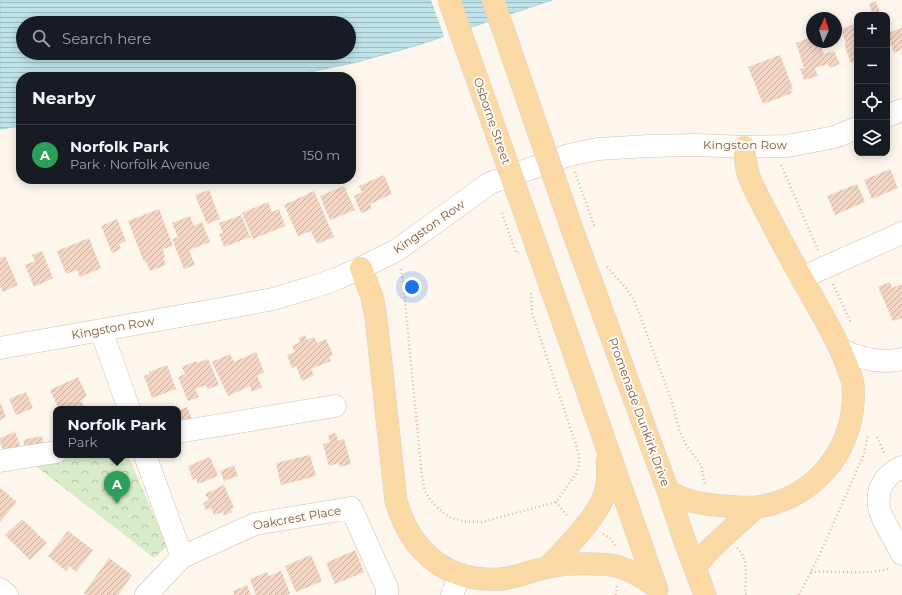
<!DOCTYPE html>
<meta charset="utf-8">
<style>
:root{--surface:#171b24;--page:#20242c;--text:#f1f3f6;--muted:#9ea1a6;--line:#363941;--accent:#e76f51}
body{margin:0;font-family:Montserrat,sans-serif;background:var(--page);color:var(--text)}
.controls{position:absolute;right:12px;top:12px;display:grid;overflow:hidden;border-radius:8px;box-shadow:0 2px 10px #0003}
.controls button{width:36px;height:36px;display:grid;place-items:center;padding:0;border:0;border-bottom:1px solid var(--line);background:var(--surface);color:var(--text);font:20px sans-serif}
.compass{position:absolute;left:806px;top:12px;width:36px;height:36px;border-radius:50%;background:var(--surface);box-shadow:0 2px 10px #0003;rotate:4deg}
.you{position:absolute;left:412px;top:287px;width:14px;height:14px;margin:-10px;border:3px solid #fff;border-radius:50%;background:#1a73e8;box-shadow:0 0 0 6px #1a73e833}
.badge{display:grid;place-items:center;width:26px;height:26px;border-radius:50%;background:var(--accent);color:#fff;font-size:13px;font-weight:700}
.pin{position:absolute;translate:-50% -33px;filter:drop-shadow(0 1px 2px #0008)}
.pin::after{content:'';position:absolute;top:21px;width:14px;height:12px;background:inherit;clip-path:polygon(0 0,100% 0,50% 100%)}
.popup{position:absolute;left:53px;top:406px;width:128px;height:52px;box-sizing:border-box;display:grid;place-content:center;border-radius:8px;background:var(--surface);filter:drop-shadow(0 1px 3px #0005);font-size:13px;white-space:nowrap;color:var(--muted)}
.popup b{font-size:15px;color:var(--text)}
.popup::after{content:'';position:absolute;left:50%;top:100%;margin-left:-8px;border:8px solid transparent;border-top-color:var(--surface)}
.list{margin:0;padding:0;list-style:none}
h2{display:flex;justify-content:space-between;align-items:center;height:52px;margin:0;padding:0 16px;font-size:17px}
h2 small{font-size:13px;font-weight:400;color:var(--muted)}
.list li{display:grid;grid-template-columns:26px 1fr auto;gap:12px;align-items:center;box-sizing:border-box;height:60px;padding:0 16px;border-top:1px solid var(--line)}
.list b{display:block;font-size:15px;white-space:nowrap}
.list p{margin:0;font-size:13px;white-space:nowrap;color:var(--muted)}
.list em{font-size:13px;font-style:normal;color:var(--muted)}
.icon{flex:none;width:22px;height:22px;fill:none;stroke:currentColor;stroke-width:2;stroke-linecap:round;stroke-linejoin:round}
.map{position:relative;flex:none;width:902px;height:595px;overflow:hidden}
.search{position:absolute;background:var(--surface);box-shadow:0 2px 10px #0003;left:16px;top:16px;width:340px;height:44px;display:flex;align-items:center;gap:10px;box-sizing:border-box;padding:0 14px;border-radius:22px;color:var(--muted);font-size:15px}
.panel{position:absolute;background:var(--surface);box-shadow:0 2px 10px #0003;left:16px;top:72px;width:340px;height:112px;border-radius:16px}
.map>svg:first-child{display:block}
</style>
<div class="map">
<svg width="902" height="595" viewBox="0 0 902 595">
<defs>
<pattern id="park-crowns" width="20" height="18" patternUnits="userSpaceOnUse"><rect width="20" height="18" fill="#d8ecc9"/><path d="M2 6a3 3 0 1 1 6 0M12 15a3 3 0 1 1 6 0" fill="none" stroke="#b4c2a5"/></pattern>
<pattern id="water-rules" width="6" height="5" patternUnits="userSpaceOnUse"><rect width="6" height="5" fill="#bfe3e8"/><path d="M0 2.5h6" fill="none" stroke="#a0bbbe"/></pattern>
<pattern id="building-hatch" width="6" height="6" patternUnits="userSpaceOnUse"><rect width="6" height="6" fill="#f3d5c3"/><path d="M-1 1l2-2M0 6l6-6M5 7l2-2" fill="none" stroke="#cab0a1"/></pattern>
</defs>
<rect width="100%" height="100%" fill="#fdf6ec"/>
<!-- park -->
<path fill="url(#park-crowns)" d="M 86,455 L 128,455 L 167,546 L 154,558 L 32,463 Z"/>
<!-- water -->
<path fill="url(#water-rules)" stroke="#a5d3da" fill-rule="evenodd" d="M 0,0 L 552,0 L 418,45 L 357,62 L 286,77 L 21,77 L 21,126 L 0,129 ZM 23,23 L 349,23 L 349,53 L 23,53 Z"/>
<!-- pier -->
<path fill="#fdf6ec" d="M 431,0 L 461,0 L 471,30 L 445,39 Z"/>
<!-- building -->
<path fill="url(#building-hatch)" d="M 876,1 L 880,13 L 873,15 L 869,4 Z
M 857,23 L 857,61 L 851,63 L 844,44 L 846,43 L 841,29 Z
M 902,28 L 902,49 L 894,53 L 887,33 Z
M 812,37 L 812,42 L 819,42 L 824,54 L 834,51 L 840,64 L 830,68 L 828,64 L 815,68 L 818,76 L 804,80 L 800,69 L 804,68 L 796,43 Z
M 780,55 L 793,89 L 790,90 L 792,93 L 763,104 L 748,67 Z
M 890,169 L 898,188 L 872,199 L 864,180 Z
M 384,175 L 392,194 L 370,204 L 372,209 L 361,213 L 354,196 L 362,192 L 359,186 Z
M 857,184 L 865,202 L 835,215 L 827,196 Z
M 344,186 L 355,210 L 330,220 L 320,196 Z
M 209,190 L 220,219 L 207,224 L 195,195 Z
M 314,191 L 334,237 L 317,244 L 311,231 L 298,236 L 284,205 Z
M 268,202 L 272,212 L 279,209 L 285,226 L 253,239 L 242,213 Z
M 159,209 L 173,246 L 163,249 L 165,257 L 163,258 L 166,265 L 150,271 L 146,261 L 144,262 L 128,221 Z
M 241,215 L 250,237 L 224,247 L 219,234 L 223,233 L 219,223 Z
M 190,216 L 194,226 L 202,222 L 210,242 L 189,250 L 195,265 L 184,269 L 172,239 L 178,237 L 172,223 Z
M 117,219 L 126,241 L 119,244 L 121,249 L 112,253 L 101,226 Z
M 89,238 L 101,268 L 80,277 L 77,270 L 66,274 L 57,251 Z
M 42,251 L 53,278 L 34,287 L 25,265 L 35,261 L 32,255 Z
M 5,256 L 18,285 L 3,292 L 0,286 L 0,258 Z
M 890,282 L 892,288 L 902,284 L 902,318 L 893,321 L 878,287 Z
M 305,335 L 307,340 L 314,337 L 317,343 L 326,339 L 333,355 L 329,357 L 331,361 L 311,369 L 314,375 L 302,381 L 296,366 L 292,368 L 287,355 L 295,352 L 292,346 L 300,342 L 299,338 Z
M 256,352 L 264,372 L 257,376 L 262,387 L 252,392 L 250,386 L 228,396 L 212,362 L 230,354 L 234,362 Z
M 208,359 L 219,385 L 208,389 L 206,385 L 195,389 L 199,397 L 188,401 L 178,377 L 185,374 L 182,367 L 196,361 L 197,363 Z
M 167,365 L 176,389 L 152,398 L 144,376 L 150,374 L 149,372 Z
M 78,377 L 87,396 L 81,400 L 85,409 L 59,409 L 50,390 Z
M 26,392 L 33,408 L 16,415 L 9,399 Z
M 0,402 L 6,417 L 0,420 Z
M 187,407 L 192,419 L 178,424 L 178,411 Z
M 15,432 L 22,450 L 6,457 L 0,442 L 0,438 Z
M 336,433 L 338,441 L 344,439 L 351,464 L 340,467 L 339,463 L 329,466 L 323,444 L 330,442 L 328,435 Z
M 42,436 L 45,450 L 26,453 L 23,440 Z
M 310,455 L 316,476 L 281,485 L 276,463 Z
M 210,457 L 218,476 L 198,484 L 196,478 L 193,480 L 188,466 Z
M 234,465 L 238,476 L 224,481 L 220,471 Z
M 224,485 L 234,508 L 231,509 L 232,512 L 224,516 L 223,512 L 214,515 L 211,508 L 206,510 L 203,503 L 209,500 L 205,494 Z
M 0,488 L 17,502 L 0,522 Z
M 22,519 L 47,543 L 30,560 L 5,535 Z
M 68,531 L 93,550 L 76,572 L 69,566 L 66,571 L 48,556 Z
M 355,550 L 364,572 L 335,584 L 326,563 Z
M 311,555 L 322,581 L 296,592 L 285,566 Z
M 109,558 L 132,575 L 118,595 L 87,595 L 84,593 Z
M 281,571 L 290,593 L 287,595 L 256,595 L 250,579 L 267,572 L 269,576 Z
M 247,585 L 251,595 L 234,595 L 233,591 Z"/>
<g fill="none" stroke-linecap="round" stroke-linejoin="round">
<defs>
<path id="minor" d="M 887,116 L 902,110
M 801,278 L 902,233
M 101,330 L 129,409
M 0,348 L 226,308 L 273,299 L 313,287 L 336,279 L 361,268 L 397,250 L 490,183 L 569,155 L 598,149 L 649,146 L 697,145 L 744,147 L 787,146 L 835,137 L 857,128
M 841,350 C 861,359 881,364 902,359
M 178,432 L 335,406
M 145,455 L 182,557
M 0,461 L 56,452
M 902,467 C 885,475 876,488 879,507 C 880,517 897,543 902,554
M 0,589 L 7,595
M 146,595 L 182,557 L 255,524 L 351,508 L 387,588 L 387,595
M 452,595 L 460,574"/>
<path id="major" d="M 572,229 L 668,491 L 684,539 L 705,595
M 535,242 L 657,590
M 361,268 L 372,297 L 376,318 L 396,501 C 411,552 447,583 501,579 C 518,577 533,570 549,567 C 567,563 597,563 616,566 C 631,570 644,578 656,587
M 668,491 C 688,503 702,504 725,506 C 735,507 746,508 756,507 C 817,499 858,445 853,385 C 853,380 850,375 849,371 C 842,351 833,334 823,316 C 806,285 788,255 772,223 C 764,207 754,191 748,174 C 746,165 745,156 744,147
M 548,567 C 565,550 599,515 605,493 C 608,483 608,472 607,461
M 695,568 L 709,550 L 756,507"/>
</defs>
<!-- minor casing -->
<use href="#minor" stroke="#d1beb0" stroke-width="23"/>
<!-- major casing -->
<use href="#major" stroke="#dad1cd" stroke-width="23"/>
<!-- path -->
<path stroke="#d9b8a5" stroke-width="2.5" stroke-dasharray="1 3" stroke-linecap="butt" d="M 781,165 L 818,250
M 575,172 L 594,225 L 591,226
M 502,213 L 516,253 L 519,252
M 607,267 L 626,288 L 635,302 L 671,399 L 680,432 L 686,445 L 701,465 L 705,485
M 401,269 L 404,291 L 422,477 L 425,491 L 431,501 L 441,511 L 449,517 L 465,522 L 482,522 L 556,502 L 576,474 L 579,465 L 579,456 L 577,448 L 532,313 L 531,291
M 833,284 L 851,323
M 877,437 L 885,455
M 556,502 L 568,517
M 603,534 L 611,539 L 616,547
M 737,548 C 740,551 743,555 744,559 C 748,570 744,583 746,595
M 811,572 C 835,570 869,576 890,568
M 616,595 L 617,585
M 799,595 L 819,556 L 864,454 L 868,434"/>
<!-- minor -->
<use href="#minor" stroke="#fff" stroke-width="22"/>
<!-- major -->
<use href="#major" stroke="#fbd9a5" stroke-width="22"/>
<defs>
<path id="major-bridge" d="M 449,0 L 535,242
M 493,0 L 572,229"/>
</defs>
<!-- major-bridge casing -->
<use href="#major-bridge" stroke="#dad1cd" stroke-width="23" stroke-linecap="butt"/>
<!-- major-bridge -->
<use href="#major-bridge" stroke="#fbd9a5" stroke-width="22"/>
</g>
<g text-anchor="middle" stroke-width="4" stroke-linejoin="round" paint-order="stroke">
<!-- street labels -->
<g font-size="12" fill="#7a5c4d" stroke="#fffaf3">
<text transform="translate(492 121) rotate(71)" y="4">Osborne Street</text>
<text x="745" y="149">Kingston Row</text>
<text transform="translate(429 227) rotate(-35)" y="4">Kingston Row</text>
<text transform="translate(113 328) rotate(-10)" y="4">Kingston Row</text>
<text transform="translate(639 412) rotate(70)" y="4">Promenade Dunkirk Drive</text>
<text transform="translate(297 518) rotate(-10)" y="4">Oakcrest Place</text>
</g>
</g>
</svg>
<div class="controls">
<button>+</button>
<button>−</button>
<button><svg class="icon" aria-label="locate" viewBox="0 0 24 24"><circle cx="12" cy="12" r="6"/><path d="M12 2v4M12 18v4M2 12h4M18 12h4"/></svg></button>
<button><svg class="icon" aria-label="layers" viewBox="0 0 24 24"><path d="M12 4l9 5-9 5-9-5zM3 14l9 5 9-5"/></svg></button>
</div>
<svg class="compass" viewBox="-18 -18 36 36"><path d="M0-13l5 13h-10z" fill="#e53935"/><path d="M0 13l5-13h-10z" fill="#9ea1a6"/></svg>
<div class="you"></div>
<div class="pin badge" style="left:117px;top:504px;background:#2e9e5b">A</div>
<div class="popup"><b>Norfolk Park</b>Park</div>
<div class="search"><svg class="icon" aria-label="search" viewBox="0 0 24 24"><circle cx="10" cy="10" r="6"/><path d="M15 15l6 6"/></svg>Search here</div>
<section class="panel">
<h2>Nearby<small></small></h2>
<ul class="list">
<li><span class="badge" style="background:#2e9e5b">A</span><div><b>Norfolk Park</b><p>Park · Norfolk Avenue</p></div><em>150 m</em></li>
</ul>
</section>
</div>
